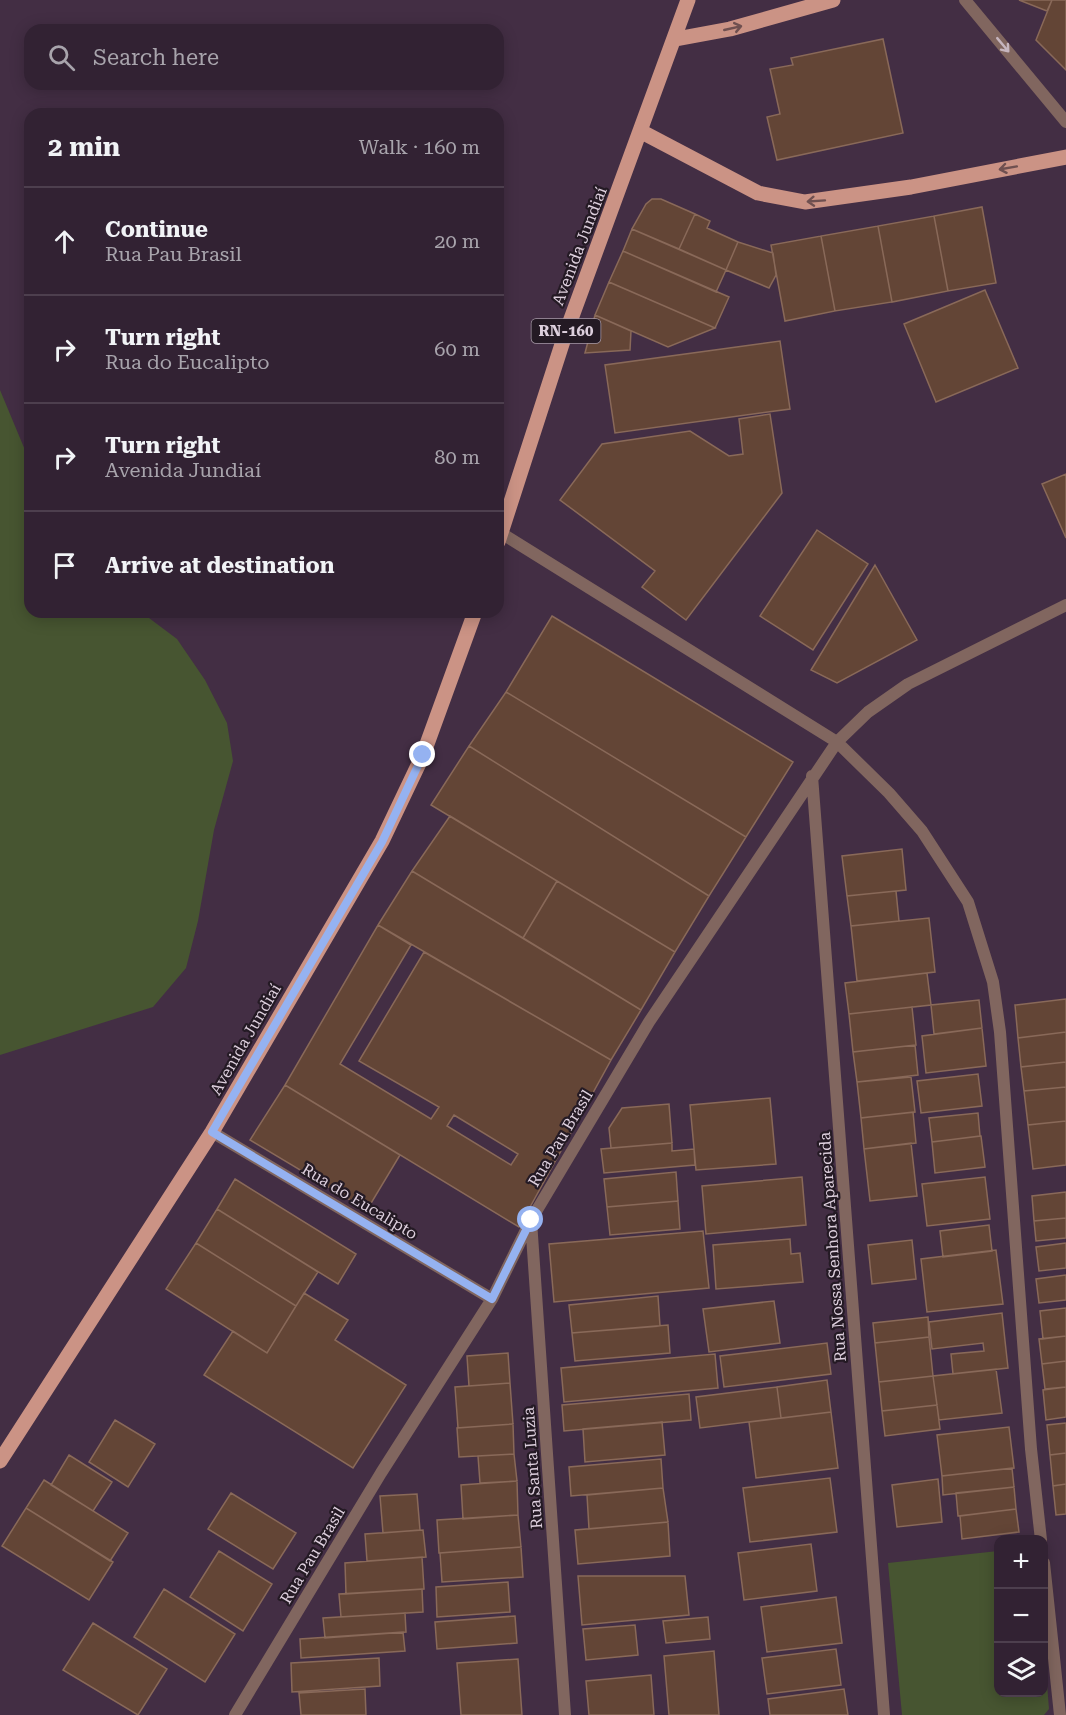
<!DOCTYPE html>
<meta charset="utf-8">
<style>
:root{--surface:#322233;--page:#3d2f3f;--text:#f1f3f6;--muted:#a8a4ac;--line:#4d3f4e}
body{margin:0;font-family:"Roboto Serif",serif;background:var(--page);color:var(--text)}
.controls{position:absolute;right:18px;bottom:18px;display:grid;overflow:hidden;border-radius:12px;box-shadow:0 3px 15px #0003}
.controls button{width:54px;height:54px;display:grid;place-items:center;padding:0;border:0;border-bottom:2px solid var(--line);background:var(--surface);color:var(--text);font:30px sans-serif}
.stop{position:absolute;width:18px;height:18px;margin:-14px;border:4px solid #95b2f1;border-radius:50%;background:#fff}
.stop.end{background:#95b2f1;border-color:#fff;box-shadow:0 2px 6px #0008}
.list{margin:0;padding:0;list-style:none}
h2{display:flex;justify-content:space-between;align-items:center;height:78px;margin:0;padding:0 24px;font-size:26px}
h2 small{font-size:20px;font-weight:400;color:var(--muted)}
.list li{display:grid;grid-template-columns:39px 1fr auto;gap:18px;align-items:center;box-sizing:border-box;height:108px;padding:0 24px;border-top:2px solid var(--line)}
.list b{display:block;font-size:22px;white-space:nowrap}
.list p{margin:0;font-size:20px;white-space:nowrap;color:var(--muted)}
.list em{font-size:20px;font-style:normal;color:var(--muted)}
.icon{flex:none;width:33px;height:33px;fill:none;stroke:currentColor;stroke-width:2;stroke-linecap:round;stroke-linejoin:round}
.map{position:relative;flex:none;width:1066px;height:1715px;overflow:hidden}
.search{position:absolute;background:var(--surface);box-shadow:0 3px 15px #0003;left:24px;top:24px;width:480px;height:66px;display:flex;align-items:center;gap:15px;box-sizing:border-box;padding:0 21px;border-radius:18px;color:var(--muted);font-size:22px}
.panel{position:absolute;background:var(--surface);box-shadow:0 3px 15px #0003;left:24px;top:108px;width:480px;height:510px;border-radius:18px}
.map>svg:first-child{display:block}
</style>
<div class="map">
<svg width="1066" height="1715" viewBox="0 0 1066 1715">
<rect width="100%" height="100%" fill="#432e44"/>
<!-- green -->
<path fill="#475531" d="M 0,390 L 30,462 L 30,612 L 141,612 L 177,639 L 205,680 L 227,723 L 233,761 L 214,830 L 198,921 L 186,968 L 153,1007 L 0,1055 Z
M 998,1551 L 998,1692 L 1044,1692 L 1044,1646 L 1049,1709 L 1044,1715 L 902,1715 L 888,1563 Z"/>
<!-- building -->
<path fill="#634536" stroke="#896959" stroke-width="1.5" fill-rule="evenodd" d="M 1019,0 L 1052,0 L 1047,11 Z
M 1052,0 L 1066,0 L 1066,70 L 1036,40 Z
M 883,39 L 903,133 L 777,160 L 767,117 L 780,114 L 770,69 L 793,65 L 791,58 Z
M 652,199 L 661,199 L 695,214 L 679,249 L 632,229 L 646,204 Z
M 982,207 L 996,283 L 948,291 L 934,216 Z
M 695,214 L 710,221 L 707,228 L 738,242 L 726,270 L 679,249 Z
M 934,216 L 948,291 L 892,302 L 878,226 Z
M 878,226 L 892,302 L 835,311 L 821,236 Z
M 632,229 L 726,270 L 716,292 L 623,251 Z
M 821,236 L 835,311 L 785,321 L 771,245 Z
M 738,242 L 773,253 L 776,275 L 769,288 L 726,270 Z
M 623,251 L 729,297 L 715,328 L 609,282 Z
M 609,282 L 715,328 L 668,347 L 595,315 Z
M 985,290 L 1018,368 L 936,402 L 904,324 Z
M 595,315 L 631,331 L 630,350 L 585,353 Z
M 780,341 L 790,409 L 615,433 L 605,365 Z
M 770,414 L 782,493 L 686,620 L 642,587 L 655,571 L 560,500 L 602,444 L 690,431 L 729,456 L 743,454 L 739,419 Z
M 1066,474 L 1066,538 L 1042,484 Z
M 817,530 L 868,564 L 813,650 L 760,616 Z
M 875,565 L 917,640 L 837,683 L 811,670 Z
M 552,616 L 793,762 L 746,837 L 506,692 Z
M 506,692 L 746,837 L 709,896 L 469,746 Z
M 469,746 L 709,896 L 675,952 L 431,805 Z
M 450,816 L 557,881 L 523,938 L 412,871 Z
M 902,849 L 906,890 L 847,896 L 842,856 Z
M 412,871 L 641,1010 L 611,1060 L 378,925 Z
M 557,881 L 675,952 L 641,1010 L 523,938 Z
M 896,891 L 899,921 L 851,926 L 847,896 Z
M 929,918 L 935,972 L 857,981 L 851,926 Z
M 378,925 L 411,945 L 340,1064 L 431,1119 L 439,1107 L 359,1061 L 424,952 L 611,1060 L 519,1227 L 285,1085 ZM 454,1115 L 518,1154 L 511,1165 L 447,1126 Z
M 927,973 L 931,1005 L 849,1014 L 845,983 Z
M 1066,999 L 1066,1032 L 1018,1038 L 1015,1005 Z
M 979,1000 L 982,1028 L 934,1034 L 931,1005 Z
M 912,1007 L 916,1045 L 853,1052 L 849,1014 Z
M 982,1028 L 986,1066 L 926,1073 L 922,1036 Z
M 1066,1032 L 1066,1062 L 1021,1067 L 1018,1038 Z
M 915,1045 L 918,1075 L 857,1082 L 853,1052 Z
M 1066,1062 L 1066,1087 L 1024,1091 L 1021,1067 Z
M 978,1074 L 982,1106 L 921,1113 L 917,1081 Z
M 911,1077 L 915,1112 L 861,1118 L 857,1082 Z
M 285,1085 L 400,1155 L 367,1210 L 250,1140 Z
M 1066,1087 L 1066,1121 L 1028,1125 L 1024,1091 Z
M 770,1098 L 776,1164 L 696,1170 L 690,1105 Z
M 669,1104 L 672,1143 L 611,1148 L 609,1128 L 622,1108 Z
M 913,1112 L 916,1143 L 864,1149 L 861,1118 Z
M 978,1113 L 980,1136 L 932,1142 L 929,1118 Z
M 1066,1121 L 1066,1165 L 1033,1169 L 1028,1125 Z
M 981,1136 L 985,1167 L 935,1173 L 932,1142 Z
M 672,1143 L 672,1151 L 694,1149 L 695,1165 L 604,1173 L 601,1149 Z
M 911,1143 L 917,1196 L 870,1201 L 864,1149 Z
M 676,1172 L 678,1201 L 607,1207 L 604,1179 Z
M 802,1177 L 806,1225 L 706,1234 L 702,1186 Z
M 985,1177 L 990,1219 L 927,1226 L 922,1184 Z
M 235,1179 L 356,1254 L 338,1284 L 217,1209 Z
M 1066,1192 L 1066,1218 L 1034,1221 L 1032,1196 Z
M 678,1201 L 680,1229 L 610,1235 L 607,1207 Z
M 217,1209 L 318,1272 L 296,1306 L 196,1243 Z
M 1066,1218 L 1066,1238 L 1036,1241 L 1034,1221 Z
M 989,1225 L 992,1251 L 943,1257 L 940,1231 Z
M 703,1231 L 709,1288 L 554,1302 L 549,1244 Z
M 790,1239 L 791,1254 L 800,1253 L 803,1282 L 716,1289 L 713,1245 Z
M 912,1240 L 916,1279 L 872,1284 L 868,1245 Z
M 196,1243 L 296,1306 L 267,1353 L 166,1289 Z
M 1066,1243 L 1066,1268 L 1039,1271 L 1036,1247 Z
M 996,1250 L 1003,1304 L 927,1312 L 921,1259 Z
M 1066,1275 L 1066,1300 L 1039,1303 L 1036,1279 Z
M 304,1293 L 348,1320 L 335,1340 L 406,1385 L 353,1468 L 204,1375 L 233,1331 L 267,1353 Z
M 658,1296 L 660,1326 L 572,1333 L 569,1305 Z
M 774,1301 L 780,1343 L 709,1352 L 703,1309 Z
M 1066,1308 L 1066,1336 L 1043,1339 L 1040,1311 Z
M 1002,1313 L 1008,1368 L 953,1374 L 951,1354 L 984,1351 L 983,1343 L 932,1349 L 929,1322 Z
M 928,1317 L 929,1337 L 875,1343 L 873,1323 Z
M 668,1325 L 670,1353 L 575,1361 L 572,1333 Z
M 1066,1336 L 1066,1361 L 1042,1364 L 1039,1339 Z
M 929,1337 L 933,1376 L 879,1382 L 875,1343 Z
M 827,1343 L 831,1374 L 724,1387 L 720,1356 Z
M 508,1353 L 510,1383 L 469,1386 L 467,1356 Z
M 715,1354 L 718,1388 L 564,1402 L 561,1368 Z
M 1066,1361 L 1066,1387 L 1045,1389 L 1042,1364 Z
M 996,1369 L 1002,1413 L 939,1420 L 933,1376 Z
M 933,1376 L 937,1405 L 882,1411 L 879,1382 Z
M 827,1380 L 831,1412 L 781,1418 L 777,1387 Z
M 510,1383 L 513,1424 L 458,1428 L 455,1387 Z
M 777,1387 L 781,1418 L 700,1428 L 696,1397 Z
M 1066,1387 L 1066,1417 L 1046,1420 L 1043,1390 Z
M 689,1394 L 691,1420 L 564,1431 L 562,1405 Z
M 937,1405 L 940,1429 L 885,1436 L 882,1411 Z
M 831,1412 L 838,1468 L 756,1478 L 749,1422 Z
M 115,1420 L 155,1444 L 128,1487 L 89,1462 Z
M 662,1422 L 665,1455 L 585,1462 L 583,1429 Z
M 1066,1423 L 1066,1453 L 1050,1455 L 1047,1425 Z
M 513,1424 L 514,1454 L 459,1457 L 457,1428 Z
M 1009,1427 L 1014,1468 L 942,1476 L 937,1435 Z
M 1066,1453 L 1066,1484 L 1053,1486 L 1050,1455 Z
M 514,1454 L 517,1481 L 480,1483 L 478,1456 Z
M 69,1455 L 112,1482 L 93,1511 L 51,1485 Z
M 661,1459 L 663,1488 L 571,1496 L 569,1467 Z
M 1012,1468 L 1014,1487 L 943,1495 L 942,1476 Z
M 830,1478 L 837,1532 L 750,1542 L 743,1488 Z
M 938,1479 L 942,1522 L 897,1527 L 892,1485 Z
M 44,1480 L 128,1533 L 110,1561 L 26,1508 Z
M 517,1481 L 518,1515 L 463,1519 L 461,1485 Z
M 1066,1484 L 1066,1514 L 1056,1515 L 1053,1486 Z
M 1014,1487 L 1016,1509 L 958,1516 L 956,1493 Z
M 663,1488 L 668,1522 L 589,1529 L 587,1495 Z
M 231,1493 L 296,1533 L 273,1569 L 208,1529 Z
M 417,1494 L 420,1530 L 383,1533 L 380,1496 Z
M 26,1508 L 113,1562 L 89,1600 L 2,1546 Z
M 1016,1509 L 1019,1532 L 962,1539 L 960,1516 Z
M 518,1515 L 521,1547 L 439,1553 L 437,1520 Z
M 668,1522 L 670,1556 L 578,1564 L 575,1530 Z
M 423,1530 L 426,1557 L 367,1561 L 365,1534 Z
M 811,1544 L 817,1591 L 744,1600 L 738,1553 Z
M 521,1547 L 523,1577 L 442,1582 L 440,1553 Z
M 219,1551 L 272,1584 L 243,1631 L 190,1597 Z
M 422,1557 L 424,1589 L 346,1594 L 345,1563 Z
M 578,1576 L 685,1576 L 689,1615 L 582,1625 Z
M 508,1582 L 510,1612 L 437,1617 L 436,1587 Z
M 164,1589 L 235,1634 L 205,1682 L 134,1637 Z
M 422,1589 L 423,1612 L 341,1617 L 339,1594 Z
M 836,1597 L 842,1643 L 767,1652 L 761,1607 Z
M 405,1613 L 406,1632 L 325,1638 L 323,1618 Z
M 515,1616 L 517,1643 L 437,1649 L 435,1622 Z
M 708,1617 L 710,1639 L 666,1643 L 663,1621 Z
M 93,1623 L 167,1669 L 138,1715 L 63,1670 Z
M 635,1625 L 638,1655 L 586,1660 L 583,1629 Z
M 403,1632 L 405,1651 L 301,1658 L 300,1639 Z
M 836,1649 L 841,1685 L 767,1694 L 762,1658 Z
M 714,1651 L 719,1715 L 669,1715 L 664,1656 Z
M 379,1658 L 380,1686 L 292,1692 L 291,1663 Z
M 518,1659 L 522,1715 L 461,1715 L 457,1663 Z
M 651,1675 L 654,1715 L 589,1715 L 586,1681 Z
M 365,1689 L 366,1715 L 301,1715 L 299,1693 Z
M 844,1689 L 848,1715 L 770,1715 L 768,1699 Z"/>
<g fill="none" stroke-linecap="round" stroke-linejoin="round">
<!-- minor -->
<path stroke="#81665f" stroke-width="12" d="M 501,533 L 837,742 L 889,793 L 922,831 L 968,902 L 993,982 L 1000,1032 L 1031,1449 L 1041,1540
M 812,776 L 884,1715
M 212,1132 L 492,1299
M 531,1221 L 565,1715
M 1044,1563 L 1060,1715
M 235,1715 L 381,1473 L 492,1299 L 531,1220 L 649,1022 L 837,742 L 868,712 L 908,684 L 1066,605"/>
<!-- tertiary -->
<path stroke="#81665f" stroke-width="12" d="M 965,0 L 1066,122"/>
<!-- primary -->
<path stroke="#cb9385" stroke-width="15" d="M 676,39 L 730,29 L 833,0
M 642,132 L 758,193 L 805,202 L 911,187 L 1066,157
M 498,542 L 564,338 L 688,0
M 0,1461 L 212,1132 L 382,841 L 423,755 L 475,612"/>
</g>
<!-- one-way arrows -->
<defs><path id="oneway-shaft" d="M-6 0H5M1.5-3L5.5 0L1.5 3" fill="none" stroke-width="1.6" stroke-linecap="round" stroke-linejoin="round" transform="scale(1.5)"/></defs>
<g stroke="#6f5050">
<use href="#oneway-shaft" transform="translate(733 28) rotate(-13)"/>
<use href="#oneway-shaft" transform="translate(1008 168) rotate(170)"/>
<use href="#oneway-shaft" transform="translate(816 201) rotate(176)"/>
</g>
<use stroke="#c6b5be" href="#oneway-shaft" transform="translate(1003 45) rotate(50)"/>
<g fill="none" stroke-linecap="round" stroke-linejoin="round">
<!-- route -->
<path stroke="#95b2f1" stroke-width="8" d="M 423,755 L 382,842 L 212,1132 L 492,1299 L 531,1220"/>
</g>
<g text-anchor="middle" stroke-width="4.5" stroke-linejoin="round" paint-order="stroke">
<!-- shield labels -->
<rect fill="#241a24" stroke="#a699a6" stroke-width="1.5" x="531.5" y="319" width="69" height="24" rx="4.5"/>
<g font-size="15" font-weight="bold" fill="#ddcfdd">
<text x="566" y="336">RN-160</text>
</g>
<!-- street labels -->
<g font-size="16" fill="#ddcfdd" stroke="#241a24">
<text transform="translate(579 246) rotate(-69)" y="6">Avenida Jundiaí</text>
<text transform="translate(245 1039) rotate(-60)" y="6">Avenida Jundiaí</text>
<text transform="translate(560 1138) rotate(-59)" y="6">Rua Pau Brasil</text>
<text transform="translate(360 1201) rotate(31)" y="6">Rua do Eucalipto</text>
<text transform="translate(832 1247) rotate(-94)" y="6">Rua Nossa Senhora Aparecida</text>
<text transform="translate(532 1468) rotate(-94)" y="6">Rua Santa Luzia</text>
<text transform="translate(312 1555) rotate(-59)" y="6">Rua Pau Brasil</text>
</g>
</g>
</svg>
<div class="controls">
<button>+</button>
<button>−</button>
<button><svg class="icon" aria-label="layers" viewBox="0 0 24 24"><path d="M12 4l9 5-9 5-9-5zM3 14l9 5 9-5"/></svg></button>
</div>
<div class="stop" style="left:531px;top:1220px"></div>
<div class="stop end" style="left:423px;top:755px"></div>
<div class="search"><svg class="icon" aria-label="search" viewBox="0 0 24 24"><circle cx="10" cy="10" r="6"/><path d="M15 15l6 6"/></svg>Search here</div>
<section class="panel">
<h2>2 min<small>Walk · 160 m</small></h2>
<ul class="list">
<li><svg class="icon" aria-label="ahead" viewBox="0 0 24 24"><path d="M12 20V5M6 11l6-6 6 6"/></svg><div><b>Continue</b><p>Rua Pau Brasil</p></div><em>20 m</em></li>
<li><svg class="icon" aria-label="right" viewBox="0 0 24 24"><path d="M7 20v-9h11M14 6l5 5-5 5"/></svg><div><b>Turn right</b><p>Rua do Eucalipto</p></div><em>60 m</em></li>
<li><svg class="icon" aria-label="right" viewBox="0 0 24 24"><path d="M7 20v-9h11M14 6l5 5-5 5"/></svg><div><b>Turn right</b><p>Avenida Jundiaí</p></div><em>80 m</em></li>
<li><svg class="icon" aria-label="arrive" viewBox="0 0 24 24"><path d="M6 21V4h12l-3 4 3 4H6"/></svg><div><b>Arrive at destination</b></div></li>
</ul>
</section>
</div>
